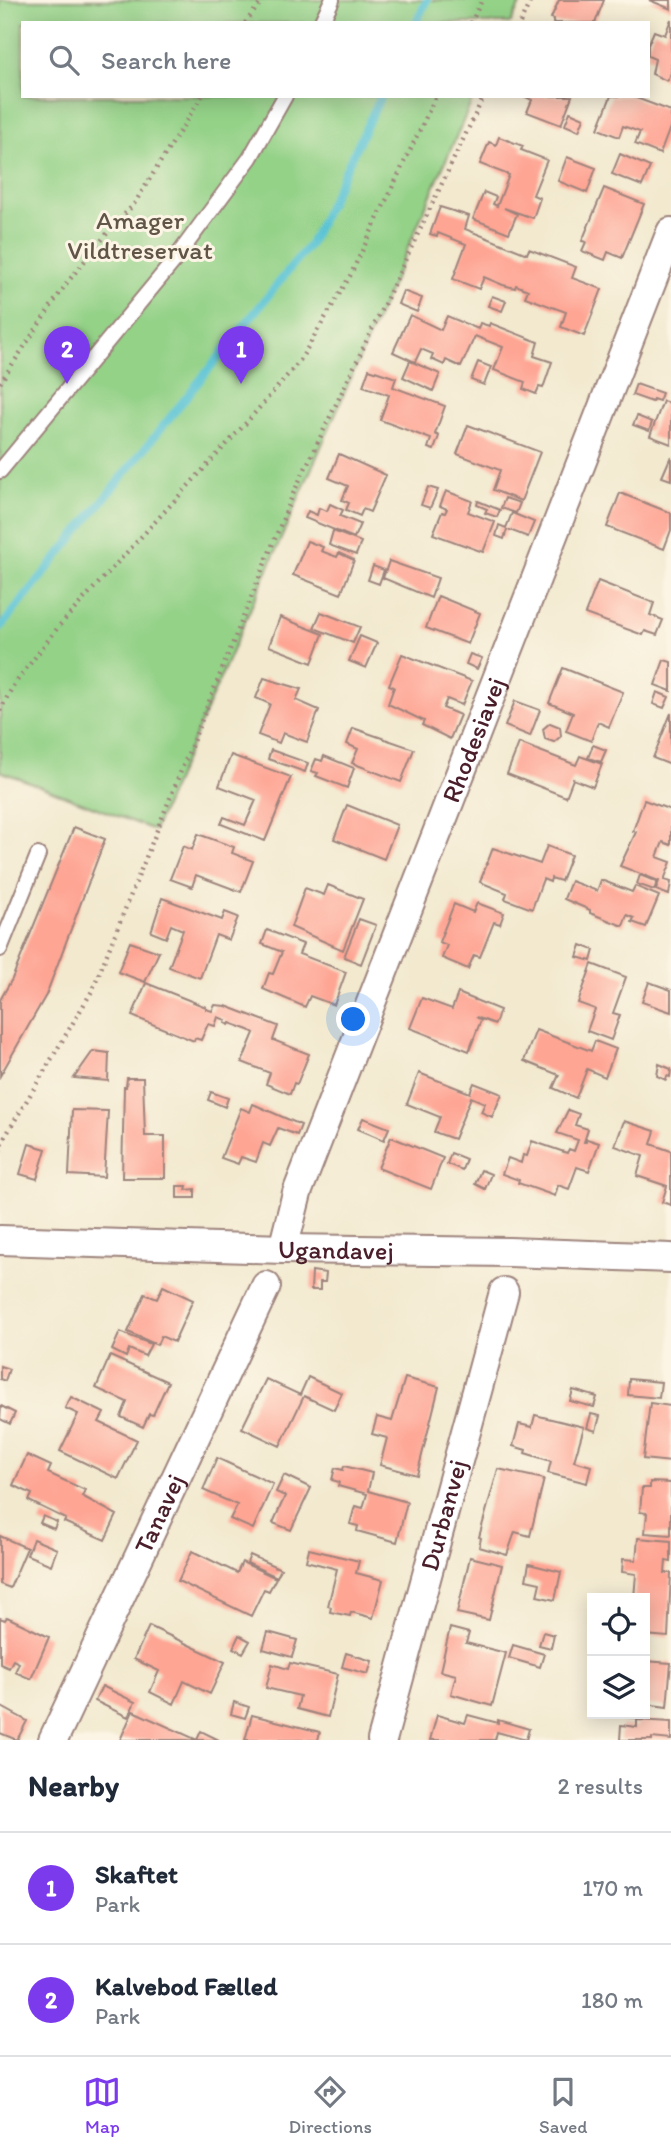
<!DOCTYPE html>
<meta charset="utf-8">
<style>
:root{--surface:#fff;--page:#f6f6f7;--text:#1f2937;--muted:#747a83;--line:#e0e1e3;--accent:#7c3aed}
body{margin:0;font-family:Itim,sans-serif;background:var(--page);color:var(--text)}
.controls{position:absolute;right:21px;bottom:21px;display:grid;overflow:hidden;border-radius:0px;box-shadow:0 4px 18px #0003}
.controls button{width:63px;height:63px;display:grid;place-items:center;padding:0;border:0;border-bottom:2px solid var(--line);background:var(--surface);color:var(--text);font:35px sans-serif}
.you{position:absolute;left:354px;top:1020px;width:24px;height:24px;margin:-18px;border:5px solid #fff;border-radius:50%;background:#1a73e8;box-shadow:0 0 0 10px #1a73e833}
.badge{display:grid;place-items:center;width:46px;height:46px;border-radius:50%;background:var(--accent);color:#fff;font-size:23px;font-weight:700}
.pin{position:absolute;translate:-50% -58px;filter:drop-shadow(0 2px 4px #0008)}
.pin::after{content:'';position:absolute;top:37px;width:24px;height:21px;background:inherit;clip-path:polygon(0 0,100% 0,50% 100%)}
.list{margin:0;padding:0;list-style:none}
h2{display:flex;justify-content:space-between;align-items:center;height:91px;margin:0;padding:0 28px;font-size:30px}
h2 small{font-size:23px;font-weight:400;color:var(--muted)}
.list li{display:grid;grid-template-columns:46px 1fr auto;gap:21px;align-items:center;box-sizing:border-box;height:112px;padding:0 28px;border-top:2px solid var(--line)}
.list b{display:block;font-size:26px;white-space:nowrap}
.list p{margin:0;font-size:23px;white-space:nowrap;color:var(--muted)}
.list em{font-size:23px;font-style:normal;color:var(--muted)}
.icon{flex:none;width:38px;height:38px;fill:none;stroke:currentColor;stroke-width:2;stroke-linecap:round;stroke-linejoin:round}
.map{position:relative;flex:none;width:671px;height:1740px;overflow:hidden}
.search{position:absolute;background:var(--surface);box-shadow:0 4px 18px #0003;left:21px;right:21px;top:21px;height:77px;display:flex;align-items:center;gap:18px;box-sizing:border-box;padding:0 24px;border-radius:0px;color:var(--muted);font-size:26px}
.sheet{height:315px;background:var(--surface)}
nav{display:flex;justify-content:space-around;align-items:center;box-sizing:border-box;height:98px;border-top:2px solid var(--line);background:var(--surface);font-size:19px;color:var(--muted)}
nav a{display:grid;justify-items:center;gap:4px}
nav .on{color:var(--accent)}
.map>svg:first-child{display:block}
</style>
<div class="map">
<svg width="671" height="1740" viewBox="0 0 671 1740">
<rect width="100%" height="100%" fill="#fcf5e5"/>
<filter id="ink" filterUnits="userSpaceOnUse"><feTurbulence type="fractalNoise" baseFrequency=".0143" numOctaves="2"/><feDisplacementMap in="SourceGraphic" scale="14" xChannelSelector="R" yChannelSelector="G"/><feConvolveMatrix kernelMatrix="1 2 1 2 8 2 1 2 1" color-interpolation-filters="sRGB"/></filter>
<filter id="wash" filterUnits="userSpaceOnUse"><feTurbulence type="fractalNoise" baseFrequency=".00686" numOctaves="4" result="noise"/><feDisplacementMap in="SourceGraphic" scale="28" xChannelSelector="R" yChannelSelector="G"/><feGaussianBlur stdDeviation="1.57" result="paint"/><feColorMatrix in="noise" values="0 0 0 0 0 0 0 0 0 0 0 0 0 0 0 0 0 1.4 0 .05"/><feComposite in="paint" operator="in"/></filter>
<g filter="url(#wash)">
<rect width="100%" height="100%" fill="#f2e9cf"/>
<!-- green -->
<path fill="#94d288" stroke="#6f785a" stroke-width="2" d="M 0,0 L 522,0 L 511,23 L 23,23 L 23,96 L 474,96 L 154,830 L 0,771 Z"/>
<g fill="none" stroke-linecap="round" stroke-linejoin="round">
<!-- stream -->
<path stroke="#59c3d5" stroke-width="8" d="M 416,23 L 427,0
M 0,628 L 310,244 L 381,96"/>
</g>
<g id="blocks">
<!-- building -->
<path fill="#fea594" d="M 559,0 L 604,0 L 595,23 L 553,23 L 554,19 L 551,18 Z
M 649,0 L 671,0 L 671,9 Z
M 671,19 L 671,70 L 667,81 L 652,74 L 655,59 L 648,56 L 648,45 L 654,31 L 665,35 Z
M 524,96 L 572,96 L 561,125 L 527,112 L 532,100 Z
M 611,96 L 631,96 L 671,111 L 671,125 L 660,154 L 635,144 L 640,132 L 623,126 L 619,137 L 598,129 Z
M 570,112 L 584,118 L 579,131 L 565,125 Z
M 499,137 L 523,146 L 521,150 L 547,160 L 533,195 L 540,198 L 533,218 L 504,208 L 517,214 L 509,233 L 473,219 L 484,192 L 496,197 L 493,204 L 497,206 L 509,175 L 480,164 L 489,142 L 496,145 Z
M 620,154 L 650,167 L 642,186 L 612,174 Z
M 567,157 L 596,168 L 587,193 L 558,181 Z
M 604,188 L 644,204 L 622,258 L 608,252 L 605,260 L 582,251 L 586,242 L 582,241 Z
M 440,207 L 469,216 L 465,229 L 527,254 L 529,249 L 576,267 L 572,278 L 602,289 L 584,336 L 561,327 L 566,312 L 525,297 L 528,290 L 516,285 L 515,288 L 503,285 L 484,277 L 479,289 L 453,279 L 466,244 L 438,233 L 437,236 L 430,234 Z
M 403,291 L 422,298 L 417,312 L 398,304 Z
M 492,296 L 506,301 L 502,311 L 488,306 Z
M 410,315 L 441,330 L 447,316 L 478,329 L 480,323 L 489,326 L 490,323 L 538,342 L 534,356 L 552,362 L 543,388 L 539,387 L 536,394 L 523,389 L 525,382 L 494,370 L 503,347 L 475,336 L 461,367 L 446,360 L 444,365 L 431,359 L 433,354 L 421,349 L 415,362 L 393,352 Z
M 410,361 L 440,374 L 433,391 L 403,377 Z
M 478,362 L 491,367 L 484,385 L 471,380 Z
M 369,369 L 396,378 L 393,387 L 445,406 L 435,434 L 439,436 L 434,450 L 428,448 L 431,439 L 380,420 L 389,395 L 363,386 Z
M 636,384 L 662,393 L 659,401 L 653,399 L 652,402 L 632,395 Z
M 663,401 L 671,404 L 671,444 L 650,436 Z
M 637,416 L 652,422 L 649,431 L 633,425 Z
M 468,425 L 540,452 L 521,501 L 493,490 L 500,470 L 457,454 Z
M 339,454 L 386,475 L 370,512 L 363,509 L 360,516 L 346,510 L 349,503 L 342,500 L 348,486 L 329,478 Z
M 671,456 L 671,480 L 662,477 Z
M 428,487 L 438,490 L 430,508 L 421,505 Z
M 446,491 L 472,501 L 468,512 L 495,522 L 483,552 L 433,534 L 442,512 L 445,513 L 447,509 L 440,506 Z
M 620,493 L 671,513 L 671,530 L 664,549 L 607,527 Z
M 505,498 L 520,503 L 516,513 L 501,508 Z
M 478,501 L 500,510 L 497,517 L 485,513 L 487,509 L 477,505 Z
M 330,504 L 343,510 L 340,516 L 360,524 L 354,538 L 305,518 L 308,511 L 317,515 L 319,508 L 327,511 Z
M 512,513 L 534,522 L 528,537 L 507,529 L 504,539 L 496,536 L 499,525 L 506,528 Z
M 333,531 L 361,542 L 356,555 L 329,545 Z
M 307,541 L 323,547 L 321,551 L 337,557 L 339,553 L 354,560 L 341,594 L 293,575 Z
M 389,561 L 438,578 L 431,598 L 383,578 Z
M 373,566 L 384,570 L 379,584 L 368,580 Z
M 598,581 L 654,603 L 650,615 L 663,620 L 657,635 L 645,631 L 643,635 L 585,614 Z
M 438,596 L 480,613 L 468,644 L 426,628 Z
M 321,612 L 360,627 L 353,643 L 314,628 Z
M 280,617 L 323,634 L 312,663 L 269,646 Z
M 360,636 L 377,643 L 366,668 L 349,661 Z
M 402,654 L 472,681 L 462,705 L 447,699 L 443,708 L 460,715 L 450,739 L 422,725 L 424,721 L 388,704 L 394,687 L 389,685 Z
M 470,654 L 482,658 L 477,669 L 466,664 Z
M 664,660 L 671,662 L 671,691 L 655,685 Z
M 563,668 L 623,692 L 609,727 L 598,722 L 591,741 L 566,731 L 573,713 L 549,703 Z
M 264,678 L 301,689 L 296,700 L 319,710 L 307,742 L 283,733 L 279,743 L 258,735 L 270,704 L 256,698 Z
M 657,692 L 669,697 L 664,708 L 653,704 Z
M 515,701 L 540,710 L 530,736 L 505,726 Z
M 671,713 L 671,765 L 653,758 Z
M 550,723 L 560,727 L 561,736 L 554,742 L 545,739 L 543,729 Z
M 353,728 L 414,749 L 401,782 L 352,763 L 358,749 L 347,744 Z
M 519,743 L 576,765 L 580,756 L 602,764 L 593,787 L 573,779 L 566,797 L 507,774 Z
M 593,745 L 606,750 L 601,762 L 588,758 Z
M 271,750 L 308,763 L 305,772 L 268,759 Z
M 231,755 L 291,777 L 265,841 L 221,824 L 224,817 L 245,825 L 256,800 L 219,786 Z
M 324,756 L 354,768 L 347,788 L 316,776 L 318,773 L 311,771 L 316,759 L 322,761 Z
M 644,800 L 671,810 L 671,845 L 663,842 L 657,857 L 671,862 L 664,880 L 671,882 L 669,895 L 656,890 L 659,881 L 620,866 L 636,832 L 633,831 Z
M 347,805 L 397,825 L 384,859 L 334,839 Z
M 74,827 L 105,839 L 46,995 L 0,1076 L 0,1000 L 12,979 Z
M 198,834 L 234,847 L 232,853 L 253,861 L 241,892 L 196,875 L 192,887 L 170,879 L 183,846 L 192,850 Z
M 547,846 L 571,855 L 561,881 L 551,878 L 550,882 L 543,879 L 532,909 L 505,899 L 507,893 L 480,882 L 493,848 L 540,864 Z
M 640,875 L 657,882 L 654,890 L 637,884 Z
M 601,880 L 632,892 L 635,886 L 659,896 L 646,927 L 632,922 L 634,918 L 627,915 L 623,926 L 590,913 L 590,910 L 564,899 L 571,881 L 597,891 Z
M 328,885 L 363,899 L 343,950 L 291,927 L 305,888 L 324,895 Z
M 162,898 L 222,920 L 225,912 L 238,917 L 229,940 L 216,935 L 200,978 L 169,967 L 183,930 L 171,925 L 166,938 L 151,932 Z
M 477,903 L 504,913 L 500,924 L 494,922 L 480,957 L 474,955 L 468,969 L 442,958 L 447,945 L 439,942 L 454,904 L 473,912 Z
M 359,919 L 376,925 L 361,964 L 344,957 Z
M 267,930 L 303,944 L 299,954 L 346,972 L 334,1005 L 310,996 L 305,1007 L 263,989 L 269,973 L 273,974 L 282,952 L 262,944 Z
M 130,942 L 159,952 L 145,982 L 118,972 Z
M 581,945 L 594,950 L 591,961 L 577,957 Z
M 592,964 L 626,977 L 613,1013 L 620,1015 L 611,1040 L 587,1031 L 595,1009 L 578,1003 Z
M 649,982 L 671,990 L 671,1012 L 642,1002 Z
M 146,983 L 206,1007 L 206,1009 L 212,1011 L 215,1005 L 226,1006 L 278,1026 L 273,1040 L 309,1054 L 297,1084 L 294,1083 L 290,1094 L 266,1084 L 270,1073 L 242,1062 L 254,1033 L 249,1030 L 230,1023 L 229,1025 L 225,1023 L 226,1020 L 218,1017 L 215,1026 L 208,1024 L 201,1040 L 195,1038 L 194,1041 L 132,1016 Z
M 458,993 L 500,1010 L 495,1024 L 476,1017 L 481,1020 L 469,1051 L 410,1028 L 422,998 L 452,1009 Z
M 536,1030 L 591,1051 L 595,1041 L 616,1049 L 605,1077 L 587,1069 L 576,1098 L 553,1088 L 559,1075 L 524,1061 Z
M 93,1051 L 109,1053 L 108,1081 L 74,1078 Z
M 659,1064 L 671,1069 L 670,1077 L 667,1076 L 666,1080 L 657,1076 Z
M 419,1073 L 470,1093 L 474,1083 L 502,1094 L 492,1117 L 481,1112 L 485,1103 L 471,1097 L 454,1139 L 434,1132 L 440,1117 L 407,1104 Z
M 127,1078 L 143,1078 L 145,1136 L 165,1136 L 165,1178 L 122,1178 L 124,1087 L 126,1087 Z
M 211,1092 L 228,1098 L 225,1107 L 208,1100 Z
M 253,1104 L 301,1125 L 297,1135 L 278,1128 L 270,1146 L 263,1143 L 256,1162 L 241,1157 L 238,1164 L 221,1158 L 241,1108 L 250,1112 Z
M 72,1110 L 108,1111 L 104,1177 L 69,1175 Z
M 568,1110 L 579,1114 L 575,1125 L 588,1129 L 584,1142 L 586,1142 L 587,1139 L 599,1143 L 589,1171 L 577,1167 L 569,1189 L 558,1185 L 555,1196 L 518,1183 L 519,1180 L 502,1174 L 508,1158 L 521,1163 L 523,1155 L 527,1156 L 532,1141 L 567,1153 L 569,1149 L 574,1151 L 578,1140 L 557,1133 Z
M 363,1118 L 389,1128 L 384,1140 L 358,1129 Z
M 624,1121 L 655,1131 L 651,1144 L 671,1151 L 671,1205 L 662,1202 L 667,1186 L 637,1176 L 643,1156 L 615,1146 Z
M 391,1137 L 443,1158 L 431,1189 L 378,1168 Z
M 29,1144 L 46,1149 L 37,1179 L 20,1174 Z
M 451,1153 L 466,1159 L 462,1170 L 447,1164 Z
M 481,1170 L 491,1174 L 485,1189 L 475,1184 Z
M 177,1186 L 187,1186 L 186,1190 L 195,1189 L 195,1198 L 177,1198 Z
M 312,1271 L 326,1273 L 325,1282 L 320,1282 L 320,1290 L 311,1290 Z
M 163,1286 L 193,1300 L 174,1342 L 161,1336 L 157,1345 L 128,1332 L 145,1294 L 157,1299 Z
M 120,1332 L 151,1344 L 145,1356 L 129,1349 L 126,1357 L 112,1350 Z
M 110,1356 L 168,1382 L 153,1415 L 149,1414 L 143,1427 L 121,1417 L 127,1402 L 96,1388 Z
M 0,1366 L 9,1369 L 5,1381 L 0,1379 Z
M 308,1377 L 342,1393 L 334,1410 L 304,1396 L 280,1446 L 242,1428 L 266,1379 L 300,1395 Z
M 405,1378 L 439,1387 L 417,1475 L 380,1465 L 387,1438 L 372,1434 L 377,1417 L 392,1421 Z
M 629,1379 L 661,1382 L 659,1398 L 628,1395 Z
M 573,1390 L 597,1397 L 594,1407 L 570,1401 Z
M 71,1397 L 104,1413 L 99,1422 L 137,1440 L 118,1479 L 60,1451 L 78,1414 L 65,1408 Z
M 650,1403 L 671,1406 L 671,1462 L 643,1459 Z
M 1,1406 L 15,1413 L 10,1424 L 0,1419 Z
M 591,1414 L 600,1416 L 596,1431 L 587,1428 Z
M 535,1415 L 584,1427 L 574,1461 L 591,1466 L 587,1483 L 548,1473 L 551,1461 L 525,1453 L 526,1450 L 513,1446 L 519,1424 L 532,1427 Z
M 27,1455 L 51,1466 L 48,1473 L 85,1490 L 82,1496 L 117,1515 L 105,1540 L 64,1522 L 66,1519 L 29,1501 L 32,1494 L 13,1485 Z
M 217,1458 L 273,1484 L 253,1529 L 230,1519 L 237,1505 L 203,1490 Z
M 344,1466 L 372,1473 L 368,1491 L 407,1502 L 397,1542 L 357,1531 L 358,1526 L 350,1524 L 355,1506 L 363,1508 L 367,1494 L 338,1486 L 339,1482 L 332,1480 L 335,1468 L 343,1470 Z
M 498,1469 L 544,1479 L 530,1536 L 515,1532 L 507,1555 L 479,1547 L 481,1538 L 479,1537 Z
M 284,1475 L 311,1488 L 291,1530 L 273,1523 L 285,1496 L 276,1492 Z
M 650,1482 L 671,1483 L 671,1535 L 645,1533 L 647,1513 L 640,1512 L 642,1488 L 650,1488 Z
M 43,1516 L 57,1522 L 54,1529 L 40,1523 Z
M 0,1536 L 27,1548 L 10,1588 L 0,1584 Z
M 638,1538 L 671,1541 L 671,1562 L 666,1561 L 665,1573 L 671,1573 L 668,1637 L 645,1635 L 645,1598 L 634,1598 L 636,1574 L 622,1572 L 623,1559 L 636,1560 Z
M 33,1539 L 57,1549 L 51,1565 L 27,1555 Z
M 309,1549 L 359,1561 L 356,1573 L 383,1580 L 373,1618 L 351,1612 L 350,1616 L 330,1612 L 331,1607 L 328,1606 L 337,1569 L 306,1561 Z
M 192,1551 L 237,1573 L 242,1562 L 276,1578 L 269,1591 L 264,1589 L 251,1616 L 178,1581 Z
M 250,1555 L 281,1569 L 277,1577 L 247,1563 Z
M 470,1557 L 502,1565 L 489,1620 L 457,1613 Z
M 529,1564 L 561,1572 L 555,1600 L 537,1596 L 540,1583 L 526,1580 Z
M 7,1617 L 49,1637 L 31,1679 L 15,1672 L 19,1663 L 13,1660 L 9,1668 L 0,1664 L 0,1618 L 5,1620 Z
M 149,1626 L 225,1662 L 210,1694 L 184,1681 L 174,1704 L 150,1692 L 159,1671 L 134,1659 Z
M 450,1628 L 469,1633 L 466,1643 L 506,1653 L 492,1706 L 451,1694 L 456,1675 L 440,1671 Z
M 268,1632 L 297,1640 L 292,1657 L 263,1649 Z
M 543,1632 L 554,1635 L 551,1648 L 539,1645 Z
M 239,1635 L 250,1641 L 243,1653 L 233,1648 Z
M 513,1645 L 544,1654 L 540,1667 L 509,1658 Z
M 346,1653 L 372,1661 L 368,1674 L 342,1667 Z
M 645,1661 L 671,1663 L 667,1707 L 645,1704 Z
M 290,1663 L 338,1674 L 328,1717 L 297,1709 L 300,1696 L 266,1688 L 272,1664 L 288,1669 Z
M 102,1686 L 135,1702 L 128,1717 L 95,1701 Z
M 234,1702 L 249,1707 L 245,1718 L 231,1714 Z
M 0,1706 L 27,1721 L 17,1740 L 0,1733 Z
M 133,1711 L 197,1740 L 201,1731 L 219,1740 L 120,1740 Z
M 617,1714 L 645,1714 L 645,1719 L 617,1716 Z
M 252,1715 L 320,1732 L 318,1740 L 245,1740 Z
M 437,1715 L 465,1723 L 468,1715 L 498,1723 L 498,1720 L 529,1729 L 526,1740 L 497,1732 L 495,1740 L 430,1740 Z
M 637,1720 L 671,1722 L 671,1740 L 652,1738 L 652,1740 L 620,1740 L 621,1725 L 637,1727 Z"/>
</g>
</g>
<g filter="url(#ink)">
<use href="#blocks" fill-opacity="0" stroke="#9e847d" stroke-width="2"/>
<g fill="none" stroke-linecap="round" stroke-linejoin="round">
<defs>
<path id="lane" d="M 321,23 L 332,0
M 0,471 L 173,262 L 250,158 L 285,96
M 0,949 L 38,855"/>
<g id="street">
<path id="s1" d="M 0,1240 L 283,1249 L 509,1252 L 671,1258"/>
<path id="s2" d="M 283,1249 L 297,1193 L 671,232"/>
<path id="s3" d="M 53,1740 L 266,1286"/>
<path id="s4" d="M 382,1740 L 504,1292"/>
</g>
</defs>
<!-- lane casing -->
<use href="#lane" stroke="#9e847d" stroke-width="18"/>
<!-- street casing -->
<use href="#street" stroke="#9e847d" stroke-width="32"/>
<!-- path -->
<path stroke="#9e847d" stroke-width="4.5" stroke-dasharray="2 5" stroke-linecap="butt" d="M 245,23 L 263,0
M 471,23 L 482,0
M 520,23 L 531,0
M 0,383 L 66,284 L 109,231 L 134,204 L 202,96
M 0,711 L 13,686 L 59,626 L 247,422 L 299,362 L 350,276 L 436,96
M 0,1151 L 2,1142 L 92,991 L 293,494 L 484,96"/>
<!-- lane -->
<use href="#lane" stroke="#fff" stroke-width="14"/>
<!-- street -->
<use href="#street" stroke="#fff" stroke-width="28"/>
</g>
</g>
<g text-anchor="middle" stroke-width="6" stroke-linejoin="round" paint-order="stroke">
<!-- park labels -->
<g font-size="26" fill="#605547" stroke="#fcf5e5">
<text x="140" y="229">Amager<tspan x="140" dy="30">Vildtreservat</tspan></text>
</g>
<!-- street labels -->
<g font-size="26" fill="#4a1f2b" stroke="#fcf5e5">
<text dy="9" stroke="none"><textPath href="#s2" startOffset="544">Rhodesiavej</textPath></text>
<text dy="9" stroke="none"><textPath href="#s1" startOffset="336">Ugandavej</textPath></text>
<text dy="9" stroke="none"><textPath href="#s3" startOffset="250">Tanavej</textPath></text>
<text dy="9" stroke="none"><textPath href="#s4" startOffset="233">Durbanvej</textPath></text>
</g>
</g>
</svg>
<div class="controls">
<button><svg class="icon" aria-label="locate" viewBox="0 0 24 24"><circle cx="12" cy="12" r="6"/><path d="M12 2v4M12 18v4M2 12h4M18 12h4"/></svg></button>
<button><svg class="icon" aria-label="layers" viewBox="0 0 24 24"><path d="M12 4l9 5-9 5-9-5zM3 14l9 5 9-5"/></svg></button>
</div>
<div class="you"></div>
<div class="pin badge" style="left:241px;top:384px">1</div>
<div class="pin badge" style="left:67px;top:384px">2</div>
<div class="search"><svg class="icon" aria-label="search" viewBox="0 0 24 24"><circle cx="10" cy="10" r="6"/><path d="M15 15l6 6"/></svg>Search here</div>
</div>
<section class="sheet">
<h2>Nearby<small>2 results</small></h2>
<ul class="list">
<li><span class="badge">1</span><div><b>Skaftet</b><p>Park</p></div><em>170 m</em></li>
<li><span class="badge">2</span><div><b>Kalvebod Fælled</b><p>Park</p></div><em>180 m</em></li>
</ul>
</section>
<nav>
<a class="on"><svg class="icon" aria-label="map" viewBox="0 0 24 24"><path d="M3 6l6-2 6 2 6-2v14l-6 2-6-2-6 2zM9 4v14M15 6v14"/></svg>Map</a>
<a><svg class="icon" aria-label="directions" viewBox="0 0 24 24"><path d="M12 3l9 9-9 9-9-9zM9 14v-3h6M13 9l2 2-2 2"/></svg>Directions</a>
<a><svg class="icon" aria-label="saved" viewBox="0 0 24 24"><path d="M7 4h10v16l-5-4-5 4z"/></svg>Saved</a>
</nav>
